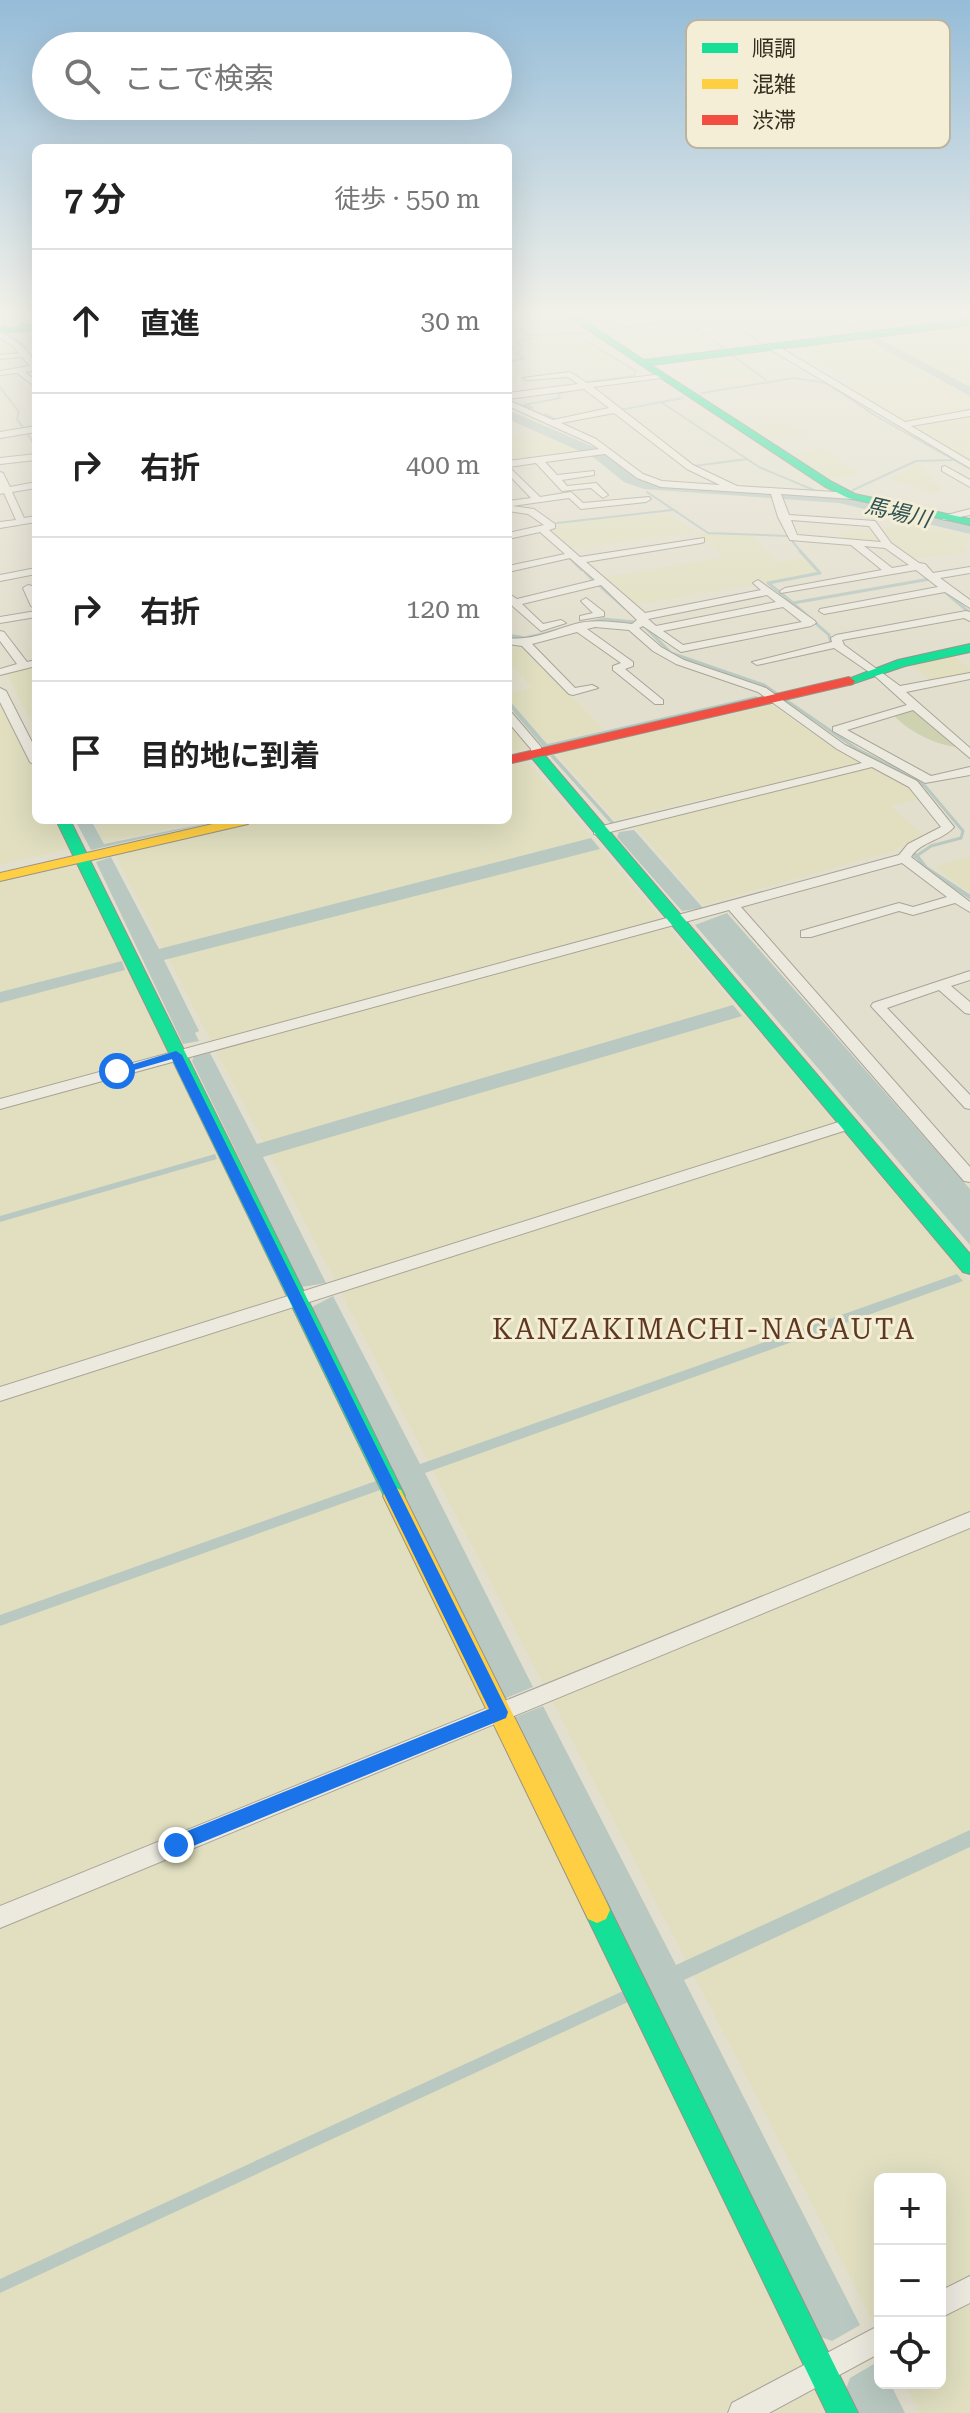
<!DOCTYPE html>
<html lang="ja">
<meta charset="utf-8">
<style>
:root{--surface:#fff;--page:#f6f6f6;--text:#222;--muted:#767676;--line:#e0e0e0}
body{margin:0;font-family:"Roboto Serif","Noto Sans JP",serif;background:var(--page);color:var(--text)}
.controls{position:absolute;right:24px;bottom:24px;display:grid;overflow:hidden;border-radius:12px;box-shadow:0 8px 32px #0002}
.controls button{width:72px;height:72px;display:grid;place-items:center;padding:0;border:0;border-bottom:2px solid var(--line);background:var(--surface);color:var(--text);font:40px sans-serif}
.stop{position:absolute;width:24px;height:24px;margin:-18px;border:6px solid #1a73e8;border-radius:50%;background:#fff}
.stop.end{background:#1a73e8;border-color:#fff;box-shadow:0 2px 8px #0008}
.list{margin:0;padding:0;list-style:none}
h2{display:flex;justify-content:space-between;align-items:center;height:104px;margin:0;padding:0 32px;font-size:34px}
h2 small{font-size:26px;font-weight:400;color:var(--muted)}
.list li{display:grid;grid-template-columns:52px 1fr auto;gap:24px;align-items:center;box-sizing:border-box;height:144px;padding:0 32px;border-top:2px solid var(--line)}
.list b{display:block;font-size:30px;white-space:nowrap}
.list em{font-size:26px;font-style:normal;color:var(--muted)}
.icon{flex:none;width:44px;height:44px;fill:none;stroke:currentColor;stroke-width:2;stroke-linecap:round;stroke-linejoin:round}
.map{position:relative;flex:none;width:970px;height:2413px;overflow:hidden}
.search{position:absolute;background:var(--surface);box-shadow:0 8px 32px #0002;left:32px;top:32px;width:480px;height:88px;display:flex;align-items:center;gap:20px;box-sizing:border-box;padding:0 28px;border-radius:44px;color:var(--muted);font-size:30px}
.panel{position:absolute;background:var(--surface);box-shadow:0 8px 32px #0002;left:32px;top:144px;width:480px;height:680px;border-radius:12px}
.map>svg:first-child{display:block}
</style>
<div class="map">
<svg width="970" height="2413" viewBox="0 0 970 2413">
<rect width="100%" height="100%" fill="#e3dfce"/>
<!-- farmland -->
<path fill="#e1dfc0" d="M 744,316 L 812,316 L 833,320 L 778,328 L 764,325 L 741,328 L 727,318 Z
M 970,325 L 970,387 L 878,335 Z
M 538,338 L 574,338 L 609,360 L 589,361 L 572,349 L 554,351 L 556,355 L 534,354 L 521,341 Z
M 862,338 L 970,398 L 970,463 L 841,385 L 855,382 L 795,346 Z
M 728,357 L 761,381 L 724,387 L 689,362 Z
M 788,419 L 810,435 L 771,440 L 751,426 Z
M 541,428 L 555,437 L 586,452 L 515,462 L 508,455 L 508,437 Z
M 825,448 L 859,474 L 830,479 L 791,453 Z
M 919,463 L 943,491 L 929,494 L 889,478 Z
M 669,514 L 695,532 L 751,535 L 776,562 L 808,558 L 821,574 L 631,605 L 601,578 L 725,557 L 695,532 L 568,549 L 546,529 L 580,520 Z
M 913,525 L 970,535 L 970,541 L 962,542 L 968,552 L 906,559 L 882,543 L 846,540 L 839,532 Z
M 522,646 L 605,730 L 508,752 L 508,693 L 532,688 L 508,662 L 508,651 Z
M 952,656 L 970,668 L 970,673 L 933,682 L 912,665 Z
M 36,664 L 36,730 L 6,673 Z
M 0,700 L 36,775 L 36,820 L 57,820 L 71,848 L 0,865 Z
M 772,705 L 837,750 L 906,785 L 918,799 L 891,806 L 924,836 L 894,851 L 703,905 L 634,825 L 712,805 L 706,798 L 615,820 L 556,754 Z
M 528,762 L 970,1282 L 970,2413 L 920,2413 L 904,2383 L 940,2383 L 940,2179 L 880,2179 L 880,2336 L 115,855 L 270,820 L 508,820 L 508,766 Z
M 93,820 L 207,820 L 104,843 Z
M 970,856 L 970,893 L 935,867 Z
M 77,864 L 832,2413 L 0,2413 L 0,881 Z"/>
<!-- green -->
<path fill="#ced2b1" d="M 914,708 L 959,747 C 939,747 905,730 893,714 Z"/>
<!-- water -->
<path fill="#b9c9c1" d="M 756,696 L 759,698 L 544,748 L 508,705 L 508,699 L 547,744 Z
M 554,755 L 614,822 L 857,764 L 612,825 L 550,756 Z
M 75,820 L 91,820 L 104,844 L 223,820 L 91,850 Z
M 634,830 L 703,908 L 682,911 L 617,837 L 619,832 Z
M 591,838 L 600,849 L 164,960 L 199,1031 L 195,1033 L 199,1041 L 183,1044 L 96,862 L 111,857 L 159,949 Z
M 727,913 L 970,1189 L 970,1245 L 695,925 Z
M 122,961 L 125,970 L 0,1003 L 0,992 Z
M 733,1005 L 742,1016 L 263,1157 L 326,1283 L 302,1287 L 192,1061 L 194,1057 L 210,1053 L 257,1144 Z
M 215,1154 L 217,1159 L 0,1222 L 0,1216 Z
M 957,1274 L 963,1281 L 425,1473 L 533,1687 L 504,1699 L 312,1307 L 333,1296 L 420,1464 Z
M 376,1481 L 380,1490 L 0,1626 L 0,1615 Z
M 543,1706 L 676,1965 L 970,1830 L 970,1847 L 684,1980 L 860,2325 L 832,2341 L 821,2337 L 513,1718 Z
M 623,1991 L 628,2002 L 0,2293 L 0,2279 Z
M 879,2361 L 880,2383 L 890,2383 L 905,2413 L 858,2413 L 846,2389 L 850,2378 Z"/>
<g fill="none" stroke-linecap="round" stroke-linejoin="round">
<!-- stream-far2 -->
<path stroke="#b9c9c1" stroke-width="2" d="M 819,316 L 835,319
M 508,317 L 529,335 L 588,333
M 726,318 L 760,343
M 687,322 L 725,349
M 20,326 L 33,316
M 602,330 L 730,316
M 5,333 L 25,346 L 28,354
M 578,336 L 636,371 L 634,376 L 587,382
M 733,356 L 766,380
M 508,362 L 524,358 L 517,354 L 523,346 L 516,342 L 532,338
M 825,382 L 876,416 L 970,469
M 0,387 L 19,412 L 17,419 L 24,429
M 702,393 L 794,378 L 826,383
M 661,402 L 683,398
M 533,408 L 524,405 L 560,398 L 558,394 L 578,388
M 620,410 L 661,402 L 759,467 L 816,491
M 545,414 L 555,419
M 27,433 L 36,447
M 673,450 L 695,466 L 747,459
M 853,490 L 916,461 L 952,460
M 647,492 L 708,533 L 788,536 L 787,533
M 557,523 L 672,510
M 792,541 L 802,553"/>
<!-- stream-far1 -->
<path stroke="#b9c9c1" stroke-width="3" d="M 570,558 L 582,570
M 585,572 L 594,581
M 600,586 L 625,608
M 944,591 L 970,613
M 793,603 L 768,583 L 820,573 L 800,551
M 508,635 L 525,638 L 604,619 L 634,622 L 645,627 L 671,653 L 764,685 L 857,749 L 912,777 L 925,786 L 963,831 L 961,838 L 931,846 L 915,857
M 831,642 L 829,635 L 793,603 L 930,579"/>
<!-- stream -->
<path stroke="#b9c9c1" stroke-width="4" d="M 916,855 L 926,868 L 970,897"/>
<!-- river -->
<path fill="#b9c9c1" fill-rule="evenodd" d="M 823,316 L 838,316 L 970,387 L 970,396 Z
M 508,410 L 603,451 L 634,476 L 651,482 L 839,493 L 970,524 L 970,534 L 839,503 L 644,489 L 624,482 L 593,457 L 508,419 Z"/>
<defs>
<path id="street" d="M 23,316 L 33,316 L 3,333 C 17,341 35,354 36,370 L 25,372 L 36,381 L 36,387 L 17,373 L 0,375 L 0,371 L 30,366 L 22,357 L 0,359 L 0,355 L 19,353 L 12,345 L 0,338 L 0,329 Z
M 768,344 L 774,344 L 905,422 L 970,410 L 970,416 L 911,426 L 970,461 L 970,468 L 768,348 Z
M 570,372 L 587,383 L 664,374 L 661,378 L 593,387 L 693,465 L 737,486 L 852,493 L 857,496 L 852,499 L 781,494 L 789,515 L 875,521 L 891,543 L 919,563 L 925,564 L 933,573 L 970,567 L 970,573 L 940,578 L 970,600 L 970,608 L 945,592 L 824,614 L 819,611 L 820,609 L 938,587 L 916,570 L 781,593 L 780,591 L 785,588 L 882,570 L 851,545 L 790,540 L 778,517 L 771,494 L 661,487 L 637,478 L 605,454 L 545,462 L 557,475 L 594,471 L 594,475 L 562,480 L 567,486 L 596,483 L 608,495 L 603,498 L 591,488 L 562,491 L 536,463 L 509,467 L 540,497 L 571,492 L 583,503 L 649,497 L 651,499 L 646,502 L 581,509 L 569,498 L 512,506 L 534,509 L 555,524 L 555,528 L 549,530 L 580,557 L 704,538 L 704,542 L 701,543 L 586,562 L 645,613 L 761,590 L 753,583 L 758,580 L 815,621 L 816,623 L 811,626 L 681,652 L 643,626 L 639,628 L 661,647 L 684,660 L 766,688 L 845,745 L 917,781 L 954,827 C 942,841 921,841 911,857 L 970,902 L 970,912 L 955,903 L 913,915 L 899,911 L 811,937 L 801,937 L 801,931 L 899,903 L 913,907 L 947,897 L 902,863 L 741,907 L 970,1167 L 970,1182 L 964,1181 L 729,910 L 0,1109 L 0,1099 L 899,855 L 908,844 L 941,827 L 909,787 L 872,767 L 598,835 L 594,834 L 594,828 L 862,763 L 837,749 L 758,692 L 676,664 L 653,651 L 629,630 L 595,627 L 587,629 L 633,662 L 633,666 L 625,669 L 663,700 L 663,704 L 655,704 L 613,670 L 613,666 L 621,663 L 577,632 L 532,644 L 575,688 L 592,685 L 598,688 L 573,695 L 569,694 L 522,646 L 508,644 L 508,638 C 533,641 553,630 575,624 C 593,619 614,622 632,624 L 637,620 L 601,585 L 522,604 L 543,624 L 561,620 L 566,623 L 541,631 L 508,602 L 508,593 L 517,599 L 595,580 L 570,558 L 508,572 L 508,566 L 565,554 L 540,532 L 508,539 L 508,533 L 544,525 L 528,514 L 508,511 L 508,501 L 531,498 L 508,474 L 508,461 L 599,449 L 590,443 L 508,406 L 508,400 L 553,420 L 609,408 L 584,389 L 508,399 L 508,393 L 578,384 L 568,377 L 527,380 L 523,378 ZM 614,413 L 687,469 L 720,485 L 662,481 L 643,474 L 596,439 L 561,423 ZM 791,520 L 869,526 L 881,542 L 797,535 ZM 864,546 L 885,548 L 909,565 L 892,568 ZM 767,595 L 776,602 L 656,626 L 648,619 ZM 783,607 L 802,622 L 683,645 L 663,631 Z
M 36,426 L 36,432 L 0,438 L 0,432 Z
M 36,454 L 36,460 L 0,464 L 0,458 Z
M 945,466 L 970,480 L 970,487 L 942,471 L 942,467 Z
M 0,472 L 3,473 L 10,487 L 36,482 L 36,488 L 12,492 L 24,518 L 36,516 L 36,522 L 0,528 L 0,522 L 16,520 L 4,493 L 0,494 Z
M 970,509 L 970,515 L 944,520 L 939,517 Z
M 36,568 L 36,574 L 0,581 L 0,575 Z
M 28,585 L 32,586 L 36,594 L 36,609 L 31,606 L 23,588 Z
M 586,598 L 604,612 L 604,616 L 580,620 L 580,616 L 593,613 L 581,601 Z
M 36,611 L 36,617 L 0,623 L 0,617 Z
M 966,611 L 970,612 L 970,621 L 964,618 L 842,640 L 844,645 L 900,686 L 970,673 L 970,679 L 906,692 L 970,748 L 970,758 L 913,710 L 847,730 L 931,776 L 970,767 L 970,775 L 925,783 L 833,731 L 833,727 L 907,705 L 875,676 L 834,648 L 757,665 L 752,662 L 832,642 L 831,638 L 836,635 Z
M 0,631 L 4,632 L 27,662 L 36,660 L 36,666 L 0,675 L 0,669 L 17,664 L 0,641 Z
M 0,688 L 6,691 L 36,750 L 36,766 L 30,762 L 0,702 Z
M 508,712 L 512,713 L 541,747 L 540,756 L 532,756 L 531,749 L 508,722 Z
M 970,971 L 970,980 L 951,986 L 970,1002 L 970,1014 L 965,1013 L 939,990 L 887,1008 L 970,1095 L 970,1109 L 965,1108 L 871,1006 L 873,1003 Z
M 848,1119 L 853,1120 L 856,1124 L 853,1128 L 0,1401 L 0,1387 Z
M 970,1512 L 970,1528 L 0,1928 L 0,1906 Z
M 970,2276 L 970,2303 L 940,2318 L 940,2291 Z
M 880,2325 L 880,2353 L 769,2413 L 728,2413 L 732,2403 Z"/>
<path id="fast" d="M 567,316 L 577,316 L 644,360 L 970,319 L 970,325 L 651,365 L 832,482 L 855,494 L 970,519 L 970,525 L 848,498 L 824,486 Z
M 36,324 L 36,330 L 0,333 L 0,327 Z
M 970,644 L 970,652 L 905,666 L 849,685 L 843,681 L 898,660 Z
M 536,750 L 541,751 L 970,1254 L 970,1274 L 963,1272 L 531,757 L 529,754 Z
M 56,820 L 70,820 L 405,1496 L 401,1502 L 394,1505 L 387,1502 Z
M 597,1897 L 606,1901 L 858,2413 L 827,2413 L 588,1919 L 584,1910 L 588,1901 Z"/>
<path id="slow" d="M 230,820 L 255,820 L 248,824 L 0,881 L 0,873 Z
M 394,1487 L 401,1490 L 606,1901 L 610,1910 L 606,1919 L 597,1923 L 588,1919 L 383,1496 L 387,1490 Z"/>
<path id="jam" d="M 849,677 L 855,681 L 853,684 L 508,764 L 508,756 Z"/>
</defs>
<!-- street casing -->
<use href="#street" stroke="#a8a497" stroke-width="2"/>
<!-- fast casing -->
<use href="#fast" stroke="#989387" stroke-width="2"/>
<!-- slow casing -->
<use href="#slow" stroke="#989387" stroke-width="2"/>
<!-- jam casing -->
<use href="#jam" stroke="#989387" stroke-width="2"/>
<!-- street -->
<use href="#street" fill="#ece9df" fill-rule="evenodd"/>
<!-- fast -->
<use href="#fast" fill="#16e098" fill-rule="evenodd"/>
<!-- slow -->
<use href="#slow" fill="#ffcf43" fill-rule="evenodd"/>
<!-- jam -->
<use href="#jam" fill="#f24e42" fill-rule="evenodd"/>
</g>
<!-- sky -->
<linearGradient id="sky" x2="0" y2="1"><stop stop-color="#95bcd8"/><stop offset="0.48" stop-color="#f2f1e9"/><stop offset="1" stop-color="#f2f1e9" stop-opacity="0"/></linearGradient>
<rect width="970" height="654" fill="url(#sky)"/>
<!-- route -->
<path fill="#1a73e8" d="M 176,1051 L 182,1055 L 508,1712 L 506,1718 L 176,1853 L 167,1845 L 170,1838 L 489,1709 L 172,1059 L 117,1075 L 111,1071 Z"/>
<g text-anchor="middle" stroke-width="6" stroke-linejoin="round" paint-order="stroke">
<!-- far-water labels -->
<g font-size="22" font-style="italic" fill="#305255" stroke="#f3eed5">
<text transform="translate(898 512) rotate(13)" y="8">馬場川</text>
</g>
<!-- quarter labels -->
<g font-size="28" letter-spacing="2" fill="#603822" stroke="#f3eed5">
<text x="704" y="1339">KANZAKIMACHI-NAGAUTA</text>
</g>
</g>
<!-- legend -->
<rect x="686" y="20" width="264" height="128" rx="12" fill="#f3eed5" stroke="#bab49f" stroke-width="2"/>
<rect x="702" y="43" width="36" height="10" fill="#16e098"/>
<rect x="702" y="79" width="36" height="10" fill="#ffcf43"/>
<rect x="702" y="115" width="36" height="10" fill="#f24e42"/>
<g font-size="22" fill="#362e20">
<text x="752" y="56">順調</text>
<text x="752" y="92">混雑</text>
<text x="752" y="128">渋滞</text>
</g>
</svg>
<div class="controls">
<button>+</button>
<button>−</button>
<button><svg class="icon" aria-label="locate" viewBox="0 0 24 24"><circle cx="12" cy="12" r="6"/><path d="M12 2v4M12 18v4M2 12h4M18 12h4"/></svg></button>
</div>
<div class="stop" style="left:117px;top:1071px"></div>
<div class="stop end" style="left:176px;top:1845px"></div>
<div class="search"><svg class="icon" aria-label="search" viewBox="0 0 24 24"><circle cx="10" cy="10" r="6"/><path d="M15 15l6 6"/></svg>ここで検索</div>
<section class="panel">
<h2>7 分<small>徒歩 · 550 m</small></h2>
<ul class="list">
<li><svg class="icon" aria-label="ahead" viewBox="0 0 24 24"><path d="M12 20V5M6 11l6-6 6 6"/></svg><div><b>直進</b></div><em>30 m</em></li>
<li><svg class="icon" aria-label="right" viewBox="0 0 24 24"><path d="M7 20v-9h11M14 6l5 5-5 5"/></svg><div><b>右折</b></div><em>400 m</em></li>
<li><svg class="icon" aria-label="right" viewBox="0 0 24 24"><path d="M7 20v-9h11M14 6l5 5-5 5"/></svg><div><b>右折</b></div><em>120 m</em></li>
<li><svg class="icon" aria-label="arrive" viewBox="0 0 24 24"><path d="M6 21V4h12l-3 4 3 4H6"/></svg><div><b>目的地に到着</b></div></li>
</ul>
</section>
</div>
